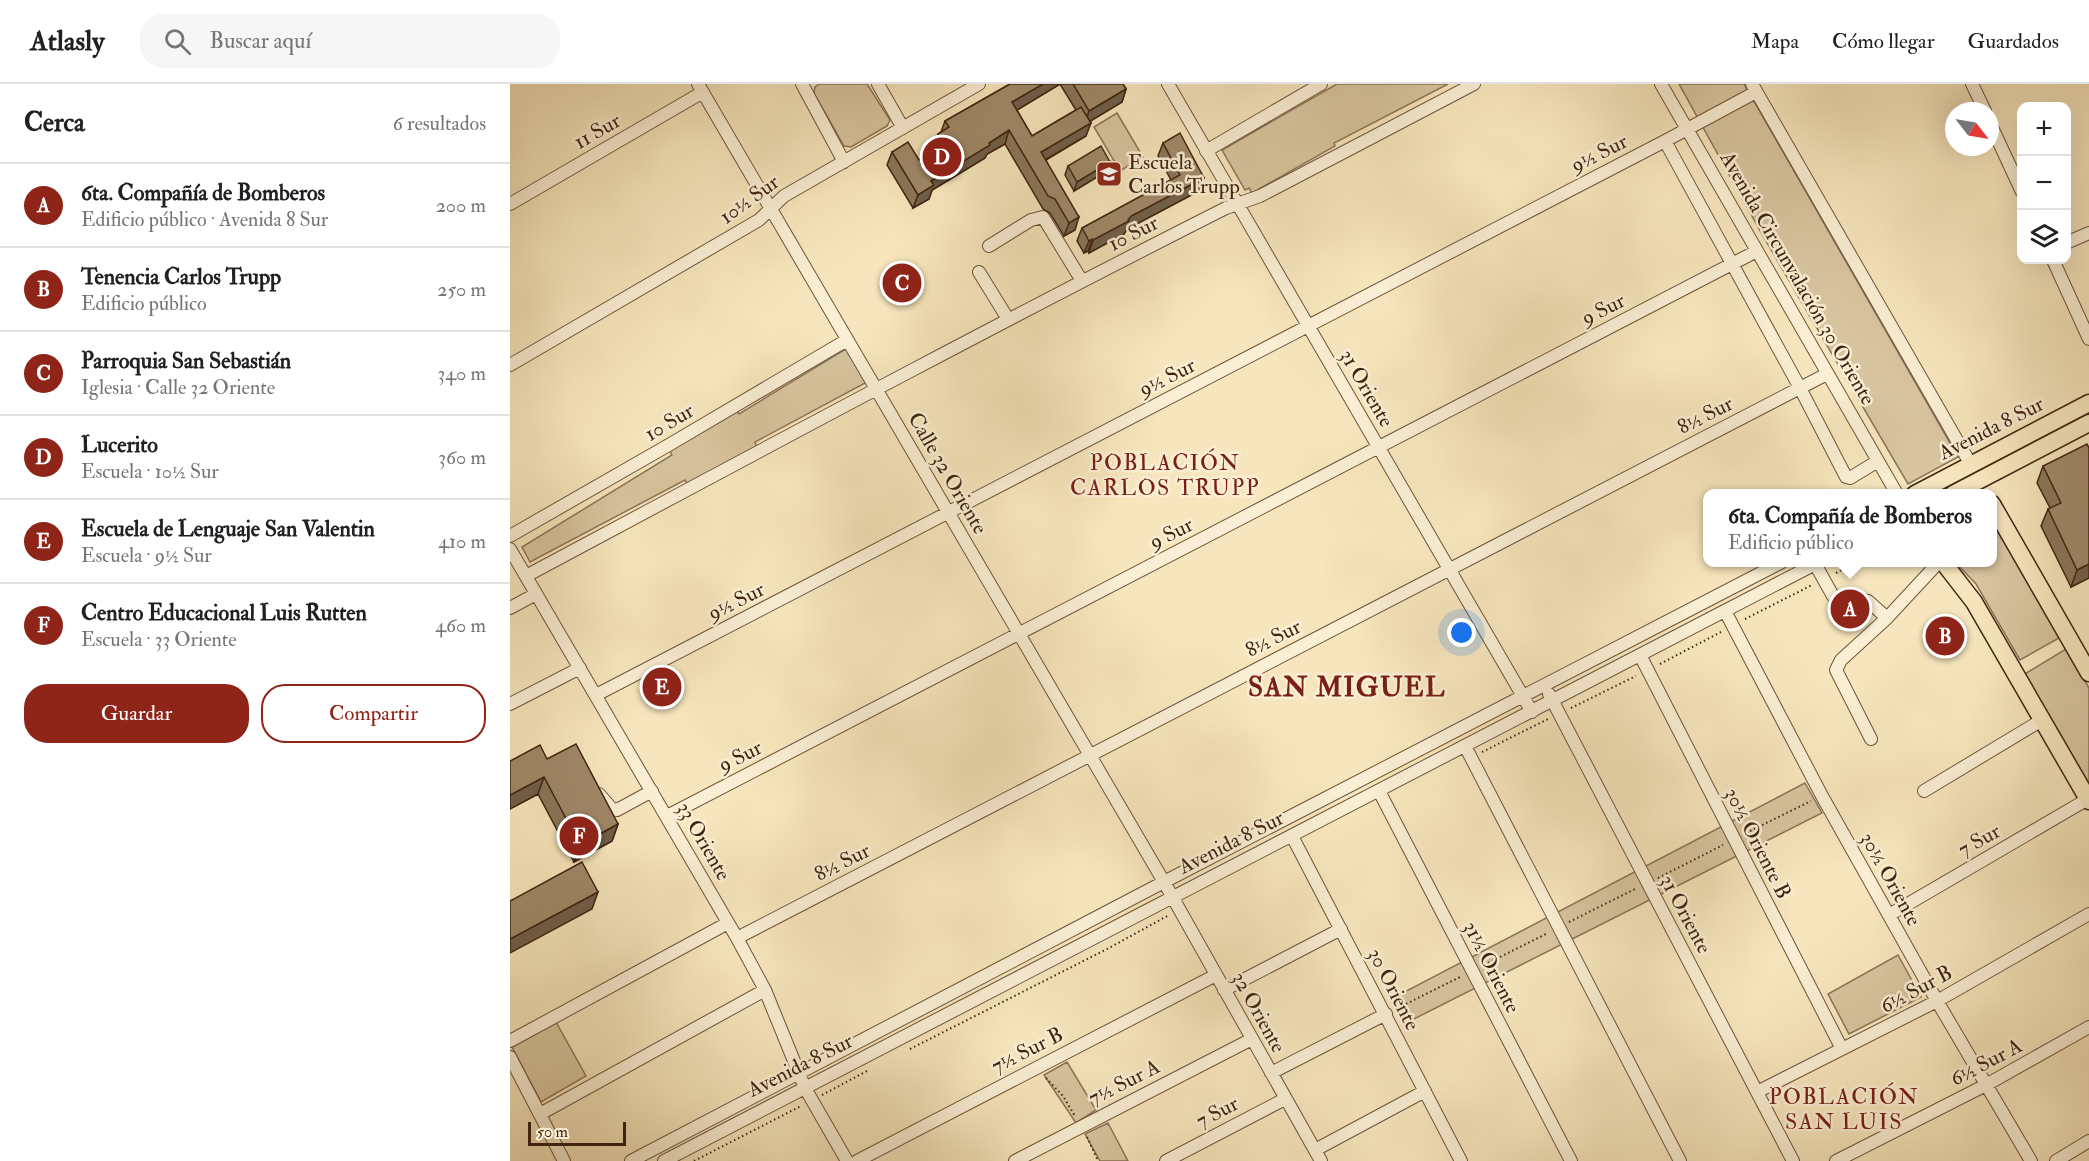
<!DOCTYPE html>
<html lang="es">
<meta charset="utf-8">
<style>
:root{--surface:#fff;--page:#f6f6f6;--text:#202124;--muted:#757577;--line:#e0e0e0;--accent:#8f2418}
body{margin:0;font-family:"IM FELL Double Pica",serif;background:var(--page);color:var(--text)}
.controls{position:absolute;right:18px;top:18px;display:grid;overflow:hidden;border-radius:12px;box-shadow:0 6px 24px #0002}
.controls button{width:54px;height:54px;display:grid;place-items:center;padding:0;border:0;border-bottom:2px solid var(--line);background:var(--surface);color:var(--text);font:30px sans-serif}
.compass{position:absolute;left:1435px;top:18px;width:54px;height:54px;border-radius:50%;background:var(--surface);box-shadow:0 6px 24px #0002;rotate:121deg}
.scale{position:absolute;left:18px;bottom:15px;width:98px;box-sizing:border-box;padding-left:6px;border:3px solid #41240f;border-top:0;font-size:16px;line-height:21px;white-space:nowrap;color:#41240f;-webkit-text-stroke:4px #faefd4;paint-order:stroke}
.you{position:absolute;left:952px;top:549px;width:21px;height:21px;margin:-15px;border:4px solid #fff;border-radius:50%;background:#1a73e8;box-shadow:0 0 0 9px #1a73e833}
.badge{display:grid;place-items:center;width:39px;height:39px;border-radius:50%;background:var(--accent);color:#fff;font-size:20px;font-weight:700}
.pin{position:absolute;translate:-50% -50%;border:3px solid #fff;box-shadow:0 2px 6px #0006}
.popup{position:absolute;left:1193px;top:405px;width:294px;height:78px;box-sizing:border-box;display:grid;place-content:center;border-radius:12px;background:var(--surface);filter:drop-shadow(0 2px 4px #0005);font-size:20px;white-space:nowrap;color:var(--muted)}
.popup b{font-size:22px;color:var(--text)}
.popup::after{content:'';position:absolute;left:50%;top:100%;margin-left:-12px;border:12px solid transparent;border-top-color:var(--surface)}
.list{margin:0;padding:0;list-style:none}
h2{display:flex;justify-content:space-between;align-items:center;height:78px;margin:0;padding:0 24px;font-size:26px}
h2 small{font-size:20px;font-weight:400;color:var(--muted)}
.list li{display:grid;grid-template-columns:39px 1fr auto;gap:18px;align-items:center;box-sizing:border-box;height:84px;padding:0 24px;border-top:2px solid var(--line)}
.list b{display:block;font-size:22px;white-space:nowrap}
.list p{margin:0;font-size:20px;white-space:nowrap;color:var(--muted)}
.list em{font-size:20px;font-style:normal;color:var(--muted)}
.actions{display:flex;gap:12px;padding:18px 24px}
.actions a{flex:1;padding:14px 0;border:2px solid var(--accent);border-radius:24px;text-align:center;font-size:21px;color:var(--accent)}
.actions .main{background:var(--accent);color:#fff}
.icon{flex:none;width:33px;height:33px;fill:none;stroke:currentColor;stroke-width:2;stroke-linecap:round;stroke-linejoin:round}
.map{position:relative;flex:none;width:1579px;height:1077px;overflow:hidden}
header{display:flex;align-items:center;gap:36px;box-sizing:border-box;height:84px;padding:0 30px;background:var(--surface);border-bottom:2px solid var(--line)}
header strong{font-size:28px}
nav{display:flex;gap:33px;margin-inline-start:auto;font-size:21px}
.search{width:420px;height:54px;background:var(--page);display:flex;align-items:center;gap:15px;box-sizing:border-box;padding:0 21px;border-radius:24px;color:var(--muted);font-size:22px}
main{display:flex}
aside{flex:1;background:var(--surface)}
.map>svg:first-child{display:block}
</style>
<header>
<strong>Atlasly</strong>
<div class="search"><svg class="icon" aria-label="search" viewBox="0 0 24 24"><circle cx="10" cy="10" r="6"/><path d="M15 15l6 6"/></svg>Buscar aquí</div>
<nav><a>Mapa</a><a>Cómo llegar</a><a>Guardados</a></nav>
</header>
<main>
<aside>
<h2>Cerca<small>6 resultados</small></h2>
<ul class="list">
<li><span class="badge">A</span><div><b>6ta. Compañía de Bomberos</b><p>Edificio público · Avenida 8 Sur</p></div><em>200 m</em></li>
<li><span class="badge">B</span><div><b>Tenencia Carlos Trupp</b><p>Edificio público</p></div><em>250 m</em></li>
<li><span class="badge">C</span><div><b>Parroquia San Sebastián</b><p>Iglesia · Calle 32 Oriente</p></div><em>340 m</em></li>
<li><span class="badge">D</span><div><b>Lucerito</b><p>Escuela · 10½ Sur</p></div><em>360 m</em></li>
<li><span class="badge">E</span><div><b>Escuela de Lenguaje San Valentin</b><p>Escuela · 9½ Sur</p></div><em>410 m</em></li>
<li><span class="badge">F</span><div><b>Centro Educacional Luis Rutten</b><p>Escuela · 33 Oriente</p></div><em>460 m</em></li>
</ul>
<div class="actions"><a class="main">Guardar</a><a>Compartir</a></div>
</aside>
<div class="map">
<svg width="1579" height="1077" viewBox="0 0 1579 1077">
<rect width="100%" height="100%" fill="#f7e6bd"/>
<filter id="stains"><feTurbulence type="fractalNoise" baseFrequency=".00333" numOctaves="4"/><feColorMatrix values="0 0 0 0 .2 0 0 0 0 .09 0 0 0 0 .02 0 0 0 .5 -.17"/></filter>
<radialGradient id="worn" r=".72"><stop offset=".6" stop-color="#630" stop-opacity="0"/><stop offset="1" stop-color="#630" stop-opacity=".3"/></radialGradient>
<!-- green -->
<path fill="#d8c59f" stroke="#8c7457" stroke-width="1.5" d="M 309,0 L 357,0 L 380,36 L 377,42 L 341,63 L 334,62 L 304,9 L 305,3 Z
M 827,0 L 938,0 L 824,59 L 825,62 L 742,109 L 739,104 L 735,106 L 712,66 Z
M 1169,0 L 1234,0 L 1448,373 L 1398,400 L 1253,152 Z
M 607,29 L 633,73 L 610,87 L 584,43 Z
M 339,263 L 359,297 L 245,358 L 247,364 L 180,404 L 175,396 L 20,478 L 12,463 L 162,371 L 157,362 L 224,321 L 229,330 Z
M 1483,437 L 1549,554 L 1510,576 L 1466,500 L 1446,479 L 1482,478 Z
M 1556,565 L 1579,604 L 1579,703 L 1513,591 Z
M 1295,699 L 1312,729 L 894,940 L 881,915 Z
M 1388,871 L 1411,913 L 1339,950 L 1318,910 Z
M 46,938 L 76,992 L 31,1018 L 2,963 Z
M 557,978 L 586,1026 L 566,1039 L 534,991 Z
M 598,1039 L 618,1077 L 590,1077 L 575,1050 Z"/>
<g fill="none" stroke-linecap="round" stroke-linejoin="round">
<defs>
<path id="minor" d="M 188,0 L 654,798 L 811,1077
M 292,0 L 334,78
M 368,0 L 393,44
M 658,0 L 1022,628
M 1151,0 L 1387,410
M 1242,0 L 1460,379
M 1462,0 L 1475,27
M 1480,39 L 1512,108
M 1155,57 L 1290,304 L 1336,393 L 1340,394 L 1368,377
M 696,67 L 811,0
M 0,120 L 193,8
M 1556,159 L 1579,149
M 479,162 L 521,136 L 533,133 L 572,197
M 1543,176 L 1579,255
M 469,188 L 498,235
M 0,281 L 249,136 L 274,112 L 469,0
M 0,452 L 157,362 L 337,256
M 0,465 L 227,854 L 255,906 L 295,1004 L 337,1077
M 1304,478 L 1323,512 L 1358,517 L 1377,534 L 1331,576 L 1326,586 L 1361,655
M 16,492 C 248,368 480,243 716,124 L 750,112 L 964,0
M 0,524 L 26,510
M 1215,527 L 1312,712 L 1427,917 L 1521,1077
M 1377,534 L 1429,478
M 1130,571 L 1332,965
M 1039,610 L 1283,1077
M 86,611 L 1155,57 L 1246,8
M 0,620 L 70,584
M 955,662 L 1170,1077
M 869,707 L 1061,1077
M 1414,707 L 1532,636
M 89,710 L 102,725 L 107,726 L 142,707
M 157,732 L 1247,167
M 782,752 L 951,1077
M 1379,831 L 1578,715
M 227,854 L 1317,290
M 714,906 L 831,845
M 0,957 L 218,839
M 0,973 L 54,1077
M 761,989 L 876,930
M 1247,1008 L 1427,917 L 1579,830
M 30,1030 L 255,906
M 805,1066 L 915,1007
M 121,1077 L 675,787 L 1272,478
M 154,1077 L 1309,478
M 347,1077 L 706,891
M 505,1077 L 742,955
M 656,1077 L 775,1015
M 1326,1077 L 1476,1001 L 1579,943
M 1546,1077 L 1579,1057"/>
<path id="major" d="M 1405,410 L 1579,319
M 1443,410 L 1579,339
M 1482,420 L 1579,589
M 1433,478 L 1464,518 L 1579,717"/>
</defs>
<!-- minor casing -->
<use href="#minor" stroke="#6e543a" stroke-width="14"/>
<!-- major casing -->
<use href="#major" stroke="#41240f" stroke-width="19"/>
<!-- path -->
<path stroke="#41240f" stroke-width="2" stroke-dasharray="1.5 3" stroke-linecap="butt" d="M 1326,489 L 1347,478
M 1235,535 L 1302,501
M 1150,580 L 1211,548
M 1061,624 L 1126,592
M 972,668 L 1040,634
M 1236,749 L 1301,717
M 1148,794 L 1213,761
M 1059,838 L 1127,804
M 974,881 L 1038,849
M 888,924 L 952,892
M 400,965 L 599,864 L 659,831
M 536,994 L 553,1012 L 565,1032
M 312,1011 L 357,987
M 577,1053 L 588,1077
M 184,1077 L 291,1022"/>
<!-- minor -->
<use href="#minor" stroke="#faefd4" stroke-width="12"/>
<!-- major -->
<use href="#major" stroke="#f7e6bd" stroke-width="16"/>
</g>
<!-- wall -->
<path fill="#8a765a" stroke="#41240f" stroke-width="1.5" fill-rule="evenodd" d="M 500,0 L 613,0 L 616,5 L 612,18 L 580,37 L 576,52 L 536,76 L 565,146 L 554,152 L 540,129 L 533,125 L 495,60 L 477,70 L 475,74 L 422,106 L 419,115 L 403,124 L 377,81 L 382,68 L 409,76 L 425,66 L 423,63 L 428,50 L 431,48 L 435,37 ZM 550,0 L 566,26 L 522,52 L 507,26 Z
M 653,59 L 689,107 L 617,145 L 614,150 L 579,169 L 578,167 L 574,169 L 567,157 L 572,144 L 661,96 L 648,72 Z
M 600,78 L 597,87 L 564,107 L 555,91 L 558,82 Z
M 1579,364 L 1579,494 L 1561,503 L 1531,442 L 1538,425 L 1540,424 L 1527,399 L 1533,382 Z
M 37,675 L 108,740 L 102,757 L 64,778 L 28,710 L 0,725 L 0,677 Z"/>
<!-- shaded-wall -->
<path fill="#70604a" stroke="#41240f" stroke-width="1.5" d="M 533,0 L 550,0 L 497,32 L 502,18 Z
M 616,5 L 612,18 L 574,41 L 579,27 Z
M 581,39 L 576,52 L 526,81 L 531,68 Z
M 499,46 L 495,60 L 477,70 L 475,74 L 422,106 L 419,115 L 403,124 L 408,111 L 421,97 Z
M 600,78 L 597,87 L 564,107 L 567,98 Z
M 694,94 L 689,107 L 617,145 L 614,150 L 579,169 L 583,156 L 618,136 L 621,132 Z
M 569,133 L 565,146 L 554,152 L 559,139 Z
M 582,155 L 578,167 L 574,169 L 579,157 Z
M 1579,480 L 1579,494 L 1561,503 L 1567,486 Z
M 34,693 L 28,710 L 0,725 L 0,711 Z
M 108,740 L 102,757 L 64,778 L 70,761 Z
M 88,808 L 82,825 L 0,869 L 0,855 Z"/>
<!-- building -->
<path fill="#a08969" stroke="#41240f" stroke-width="1.5" d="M 500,0 L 533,0 L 502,18 L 522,52 L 571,23 L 581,39 L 531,68 L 569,133 L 559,139 L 545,115 L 538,112 L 499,46 L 479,59 L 480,61 L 421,97 L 424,101 L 408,111 L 382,68 L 398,58 L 409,76 L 434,61 L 428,50 L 439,43 L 435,37 Z
M 563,0 L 613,0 L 616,5 L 579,27 Z
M 670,49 L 694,94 L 621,132 L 618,136 L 619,137 L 583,156 L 582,155 L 579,157 L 572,144 L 670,91 L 653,59 Z
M 591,62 L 600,78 L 567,98 L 558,82 Z
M 1577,360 L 1579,364 L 1579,480 L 1567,486 L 1538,425 L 1551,419 L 1533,382 Z
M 66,660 L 108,740 L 70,761 L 34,693 L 0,711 L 0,677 L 30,661 L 37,675 Z
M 72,778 L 88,808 L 0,855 L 0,817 Z"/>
<!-- icons -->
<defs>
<symbol id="school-square" viewBox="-11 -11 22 22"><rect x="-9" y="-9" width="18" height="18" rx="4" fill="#8f2418" stroke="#faefd4"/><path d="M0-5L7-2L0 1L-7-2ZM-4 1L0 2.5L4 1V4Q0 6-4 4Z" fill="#fff"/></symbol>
</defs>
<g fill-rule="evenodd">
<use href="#school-square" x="584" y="75" width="30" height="30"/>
</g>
<g text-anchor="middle" stroke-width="5" stroke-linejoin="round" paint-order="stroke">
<!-- street labels -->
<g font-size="21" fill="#41240f" stroke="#faefd4">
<text transform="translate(87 47) rotate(-30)" y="7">11 Sur</text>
<text transform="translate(1089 69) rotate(-27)" y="7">9½ Sur</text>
<text transform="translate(239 115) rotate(-36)" y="7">10½ Sur</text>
<text transform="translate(623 149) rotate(-27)" y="7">10 Sur</text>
<text transform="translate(1288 194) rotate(60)" y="7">Avenida Circunvalación 30 Oriente</text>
<text transform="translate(1093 225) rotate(-27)" y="7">9 Sur</text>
<text transform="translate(657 293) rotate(-27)" y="7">9½ Sur</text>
<text transform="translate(857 304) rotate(60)" y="7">31 Oriente</text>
<text transform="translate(1195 331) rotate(-27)" y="7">8½ Sur</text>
<text transform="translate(159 338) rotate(-31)" y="7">10 Sur</text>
<text transform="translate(1481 344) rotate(-27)" y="7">Avenida 8 Sur</text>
<text transform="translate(438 389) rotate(60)" y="7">Calle 32 Oriente</text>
<text transform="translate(661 449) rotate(-27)" y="7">9 Sur</text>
<text transform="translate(226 517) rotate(-27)" y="7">9½ Sur</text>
<text transform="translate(763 554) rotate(-27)" y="7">8½ Sur</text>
<text transform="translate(230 672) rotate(-27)" y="7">9 Sur</text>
<text transform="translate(1469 756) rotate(-30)" y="7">7 Sur</text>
<text transform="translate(194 757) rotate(60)" y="7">33 Oriente</text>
<text transform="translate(721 758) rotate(-27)" y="7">Avenida 8 Sur</text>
<text transform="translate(1248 759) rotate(63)" y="7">30½ Oriente B</text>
<text transform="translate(332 778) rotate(-27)" y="7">8½ Sur</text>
<text transform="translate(1381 795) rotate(61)" y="7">30½ Oriente</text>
<text transform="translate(1176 830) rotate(62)" y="7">31 Oriente</text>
<text transform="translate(982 883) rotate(63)" y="7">31½ Oriente</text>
<text transform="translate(884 905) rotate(63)" y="7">30 Oriente</text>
<text transform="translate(1406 905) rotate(-28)" y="7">6½ Sur B</text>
<text transform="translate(749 928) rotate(61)" y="7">32 Oriente</text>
<text transform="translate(517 966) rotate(-27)" y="7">7½ Sur B</text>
<text transform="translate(1476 978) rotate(-28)" y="7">6½ Sur A</text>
<text transform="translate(290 981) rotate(-27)" y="7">Avenida 8 Sur</text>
<text transform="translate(614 998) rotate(-27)" y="7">7½ Sur A</text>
<text transform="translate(707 1028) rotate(-28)" y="7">7 Sur</text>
</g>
<!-- poi labels -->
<g font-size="21" fill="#41240f" stroke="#faefd4" text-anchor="start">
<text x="618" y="85">Escuela<tspan x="618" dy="24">Carlos Trupp</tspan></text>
</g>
<!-- neighbourhood labels -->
<g font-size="22" letter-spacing="1.5" fill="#7a1f14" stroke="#faefd4">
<text x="655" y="386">POBLACIÓN<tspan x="655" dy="25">CARLOS TRUPP</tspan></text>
<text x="1334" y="1020">POBLACIÓN<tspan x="1334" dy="25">SAN LUIS</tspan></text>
</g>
<!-- district labels -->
<g font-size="27" font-weight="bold" letter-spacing="1.5" fill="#7a1f14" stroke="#faefd4">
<text x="837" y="612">SAN MIGUEL</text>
</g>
</g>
<rect width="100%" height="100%" filter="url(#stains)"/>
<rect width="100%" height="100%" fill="url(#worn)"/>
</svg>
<div class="controls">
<button>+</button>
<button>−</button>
<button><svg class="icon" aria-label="layers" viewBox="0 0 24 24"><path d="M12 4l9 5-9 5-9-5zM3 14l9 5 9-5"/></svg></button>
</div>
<svg class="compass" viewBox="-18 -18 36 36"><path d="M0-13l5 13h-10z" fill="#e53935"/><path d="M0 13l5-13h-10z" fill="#757577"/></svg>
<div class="scale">50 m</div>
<div class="you"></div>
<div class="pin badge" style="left:1340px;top:525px">A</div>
<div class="popup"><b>6ta. Compañía de Bomberos</b>Edificio público</div>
<div class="pin badge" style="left:1435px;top:552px">B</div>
<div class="pin badge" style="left:392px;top:199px">C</div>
<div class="pin badge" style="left:432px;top:73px">D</div>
<div class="pin badge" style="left:152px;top:603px">E</div>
<div class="pin badge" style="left:69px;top:752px">F</div>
</div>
</main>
